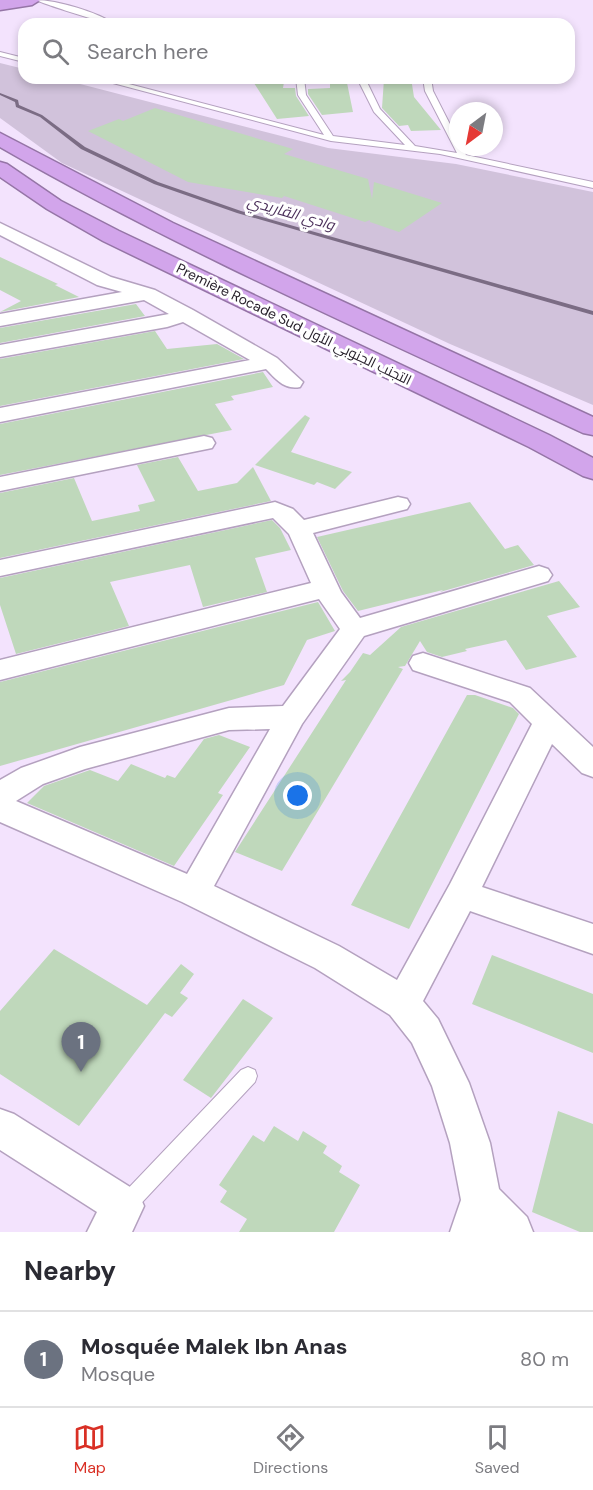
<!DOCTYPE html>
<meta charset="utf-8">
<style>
:root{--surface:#fff;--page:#f2f2f3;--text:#2b2b33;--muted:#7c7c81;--line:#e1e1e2;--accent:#d93025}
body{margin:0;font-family:"DM Sans",Cairo,sans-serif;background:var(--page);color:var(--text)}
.compass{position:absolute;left:449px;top:102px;width:54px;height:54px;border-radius:50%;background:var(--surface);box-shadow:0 3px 9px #0003;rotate:212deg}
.you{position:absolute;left:298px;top:796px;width:21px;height:21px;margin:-15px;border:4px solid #fff;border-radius:50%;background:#1a73e8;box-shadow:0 0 0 9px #1a73e833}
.badge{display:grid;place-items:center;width:39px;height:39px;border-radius:50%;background:var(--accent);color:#fff;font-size:20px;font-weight:700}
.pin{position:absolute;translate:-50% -50px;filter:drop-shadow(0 2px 3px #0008)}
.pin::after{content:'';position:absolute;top:32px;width:21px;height:18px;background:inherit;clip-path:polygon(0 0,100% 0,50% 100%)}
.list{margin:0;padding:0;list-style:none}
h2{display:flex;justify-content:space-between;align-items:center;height:78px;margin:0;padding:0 24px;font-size:26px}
h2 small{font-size:20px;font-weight:400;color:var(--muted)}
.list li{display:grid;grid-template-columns:39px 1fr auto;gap:18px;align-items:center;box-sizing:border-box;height:96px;padding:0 24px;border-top:2px solid var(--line)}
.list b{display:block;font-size:22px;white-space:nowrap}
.list p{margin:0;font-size:20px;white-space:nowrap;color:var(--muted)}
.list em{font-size:20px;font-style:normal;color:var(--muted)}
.icon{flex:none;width:33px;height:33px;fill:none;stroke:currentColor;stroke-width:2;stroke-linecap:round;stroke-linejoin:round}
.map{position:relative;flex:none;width:593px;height:1232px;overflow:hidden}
.search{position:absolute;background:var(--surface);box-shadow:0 3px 9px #0003;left:18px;right:18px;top:18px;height:66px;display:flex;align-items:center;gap:15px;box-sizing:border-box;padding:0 21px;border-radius:18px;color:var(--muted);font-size:22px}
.sheet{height:174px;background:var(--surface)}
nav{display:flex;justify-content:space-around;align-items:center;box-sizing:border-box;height:84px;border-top:2px solid var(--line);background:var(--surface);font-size:16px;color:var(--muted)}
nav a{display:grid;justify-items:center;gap:3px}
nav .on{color:var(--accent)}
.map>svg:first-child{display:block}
</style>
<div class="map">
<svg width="593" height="1232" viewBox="0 0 593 1232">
<rect width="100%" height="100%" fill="#f3e3fd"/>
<!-- green -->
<path fill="#d1c2db" d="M 0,63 L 24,69 L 24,78 L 57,78 L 328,148 L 456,164 L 593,192 L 593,405 L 450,344 L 62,163 L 0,118 Z"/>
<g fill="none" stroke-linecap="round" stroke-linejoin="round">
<!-- stream -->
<path fill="#7b6c84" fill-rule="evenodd" d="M 0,93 L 18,100 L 19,105 L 42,115 L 85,147 L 158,182 L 241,211 L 593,311 L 593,315 L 237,213 L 154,184 L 81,149 L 40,117 L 16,107 L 15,102 L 0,95 Z"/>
</g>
<!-- building -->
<path fill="#bfd8bb" d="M 330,78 L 346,78 L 353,112 L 322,115 L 308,94 L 308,89 L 330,88 Z
M 411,78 L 414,97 L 441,130 L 411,131 L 408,125 L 399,126 L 382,108 L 384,79 Z
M 284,82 L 283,88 L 295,88 L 296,96 L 309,116 L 277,119 L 254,83 Z
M 155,108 L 293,149 L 284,154 L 368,179 L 372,199 L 374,182 L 442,203 L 399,232 L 370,222 L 370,220 L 365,222 L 284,196 L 282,198 L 188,182 L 88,131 L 119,119 L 123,121 Z
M 0,257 L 58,284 L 55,285 L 79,297 L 0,312 L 21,301 L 0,290 Z
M 136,304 L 145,316 L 0,343 L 0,328 Z
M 155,331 L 167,349 L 217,344 L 244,359 L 0,406 L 0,359 Z
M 263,372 L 273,387 L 231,396 L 234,400 L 215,404 L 232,430 L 0,475 L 0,424 Z
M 305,415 L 310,418 L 291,452 L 352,472 L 335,489 L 317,482 L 314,485 L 255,465 Z
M 178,457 L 198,491 L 237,483 L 253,467 L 271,501 L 0,558 L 0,493 L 74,478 L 92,521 L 140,511 L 138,505 L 155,501 L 137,465 Z
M 470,502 L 505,549 L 518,545 L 534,565 L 440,592 L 443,590 L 358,611 L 343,591 L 317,537 Z
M 272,520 L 280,528 L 291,550 L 255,558 L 267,592 L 203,607 L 190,565 L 110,582 L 129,626 L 16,654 L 0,605 L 0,578 Z
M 559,581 L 580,607 L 547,616 L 577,657 L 526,670 L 506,640 L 465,649 L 467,651 L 442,657 L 427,652 L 420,641 L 405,666 L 398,667 L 403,669 L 282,871 L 235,852 L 346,680 L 341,681 L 350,672 L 363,653 L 370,655 L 401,627 Z
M 318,602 L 335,631 L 307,640 L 284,685 L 0,766 L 0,682 Z
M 467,695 L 475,695 L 513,708 L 519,714 L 409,929 L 351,905 Z
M 219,735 L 250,747 L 218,793 L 223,795 L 174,866 L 27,803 L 44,786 L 90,770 L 118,781 L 131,764 L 165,778 L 167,775 L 175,778 L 204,739 Z
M 54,949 L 147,1005 L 181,964 L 194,974 L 180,993 L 188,998 L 172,1017 L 165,1013 L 79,1126 L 0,1074 L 0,1011 Z
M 492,955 L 593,994 L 593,1053 L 472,1004 Z
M 243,999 L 273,1018 L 211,1098 L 183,1080 Z
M 558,1111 L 593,1124 L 593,1232 L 580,1232 L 532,1212 Z
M 274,1126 L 298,1141 L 303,1131 L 327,1146 L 323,1153 L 342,1166 L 339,1172 L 360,1185 L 334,1232 L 239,1232 L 247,1219 L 220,1202 L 227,1191 L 219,1185 L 253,1135 L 264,1142 Z"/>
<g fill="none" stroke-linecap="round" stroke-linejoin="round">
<defs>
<path id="lane" d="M 36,0 C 56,0 98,12 114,24 C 106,24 44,4 36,0 Z
M 0,52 L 24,58 L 24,62 L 0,56 Z
M 94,78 L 106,78 L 324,135 L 298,95 L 296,78 L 304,78 L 306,95 L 333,136 L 405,145 L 374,112 L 357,78 L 365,78 L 380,109 L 415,146 L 457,153 L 425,91 L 423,78 L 431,78 L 433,91 L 458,140 L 458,147 L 462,147 L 466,155 L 593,182 L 593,188 L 440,154 L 331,141 Z
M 248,1067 L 255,1070 L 257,1076 L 255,1082 L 133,1212 L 126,1215 L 119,1212 L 116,1205 L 119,1198 L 241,1070 Z"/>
<path id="street" d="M 0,223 L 111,277 L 155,290 L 193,310 L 277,358 L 303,382 L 300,387 C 284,390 276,379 266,369 L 0,422 L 0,408 L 250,360 L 183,322 L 167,327 L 0,357 L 0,345 L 169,314 L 144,300 L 0,326 L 0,314 L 122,292 L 97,285 L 0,235 Z
M 204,436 L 212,438 L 215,443 L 212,448 L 0,491 L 0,477 Z
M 398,497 L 407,499 L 410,504 L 407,509 L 313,533 L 341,592 L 360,618 L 539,566 L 548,569 L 552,575 L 548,581 L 364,636 L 302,724 L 214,886 L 339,946 L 397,980 L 450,884 L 532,724 L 510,702 L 413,670 L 409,663 L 413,656 L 423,653 L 530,688 L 593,747 L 593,777 L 582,773 L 552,744 L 482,887 L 593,924 L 593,954 L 470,911 L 423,1001 L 438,1019 L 469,1083 L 490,1143 L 499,1189 L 527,1217 L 533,1232 L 450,1232 L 461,1200 L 450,1143 L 432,1086 L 412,1043 L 390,1015 L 315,968 L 182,902 L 0,822 L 0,780 L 21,768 L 80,747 L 229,708 L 283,706 L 340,629 L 319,599 L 0,680 L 0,660 L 311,583 L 289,534 L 273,518 L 0,576 L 0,560 L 275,502 L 293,509 L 304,520 ZM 270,729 L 187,874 L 16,801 L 43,784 L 85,769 L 229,730 Z
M 0,1109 L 14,1114 L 138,1192 L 144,1206 L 132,1232 L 87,1232 L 97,1212 L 0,1150 Z"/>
<path id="highway" d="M 0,0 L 40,0 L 32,5 L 0,10 Z
M 0,133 L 173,223 L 593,417 L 593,435 L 583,433 C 387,341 188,255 0,147 Z
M 0,162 L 7,164 L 61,201 L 119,231 L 549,435 L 593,458 L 593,479 L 583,476 L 529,447 L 103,241 L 47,209 L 0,177 Z"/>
</defs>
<!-- lane casing -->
<use href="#lane" stroke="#b4a1bf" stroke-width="2"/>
<!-- street casing -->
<use href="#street" stroke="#b4a1bf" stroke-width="3"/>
<!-- highway casing -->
<use href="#highway" stroke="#9575a6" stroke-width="3"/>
<!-- lane -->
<use href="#lane" fill="#fff" fill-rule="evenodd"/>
<!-- street -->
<use href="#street" fill="#fff" fill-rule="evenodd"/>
<!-- highway -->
<use href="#highway" fill="#d2a5eb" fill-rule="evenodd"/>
</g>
<g text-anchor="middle" stroke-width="6" stroke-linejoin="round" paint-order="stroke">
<!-- far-street labels -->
<g font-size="14" fill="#231c27" stroke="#fff">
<text transform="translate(294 324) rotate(26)" y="5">Première Rocade Sud التجنب الجنوبي الأول</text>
</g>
<!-- far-water labels -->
<g font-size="15" font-style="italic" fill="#4b2f5a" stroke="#fff">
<text transform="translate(291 213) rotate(16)" y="5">وادي القاريدي</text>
</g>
</g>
</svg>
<svg class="compass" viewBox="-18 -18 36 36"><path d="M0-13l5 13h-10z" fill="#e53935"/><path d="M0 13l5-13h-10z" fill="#7c7c81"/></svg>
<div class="you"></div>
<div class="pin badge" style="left:81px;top:1072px;background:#6b7280">1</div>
<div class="search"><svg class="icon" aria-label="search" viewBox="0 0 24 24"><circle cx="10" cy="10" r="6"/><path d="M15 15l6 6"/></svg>Search here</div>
</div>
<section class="sheet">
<h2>Nearby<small></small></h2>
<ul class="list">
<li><span class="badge" style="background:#6b7280">1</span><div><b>Mosquée Malek Ibn Anas</b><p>Mosque</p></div><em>80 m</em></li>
</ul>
</section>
<nav>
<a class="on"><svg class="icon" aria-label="map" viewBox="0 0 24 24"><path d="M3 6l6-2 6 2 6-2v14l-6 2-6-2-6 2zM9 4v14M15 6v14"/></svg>Map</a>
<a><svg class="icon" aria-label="directions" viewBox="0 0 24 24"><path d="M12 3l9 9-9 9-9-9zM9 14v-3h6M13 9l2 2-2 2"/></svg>Directions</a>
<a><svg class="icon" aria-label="saved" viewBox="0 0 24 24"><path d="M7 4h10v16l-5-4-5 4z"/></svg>Saved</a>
</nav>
